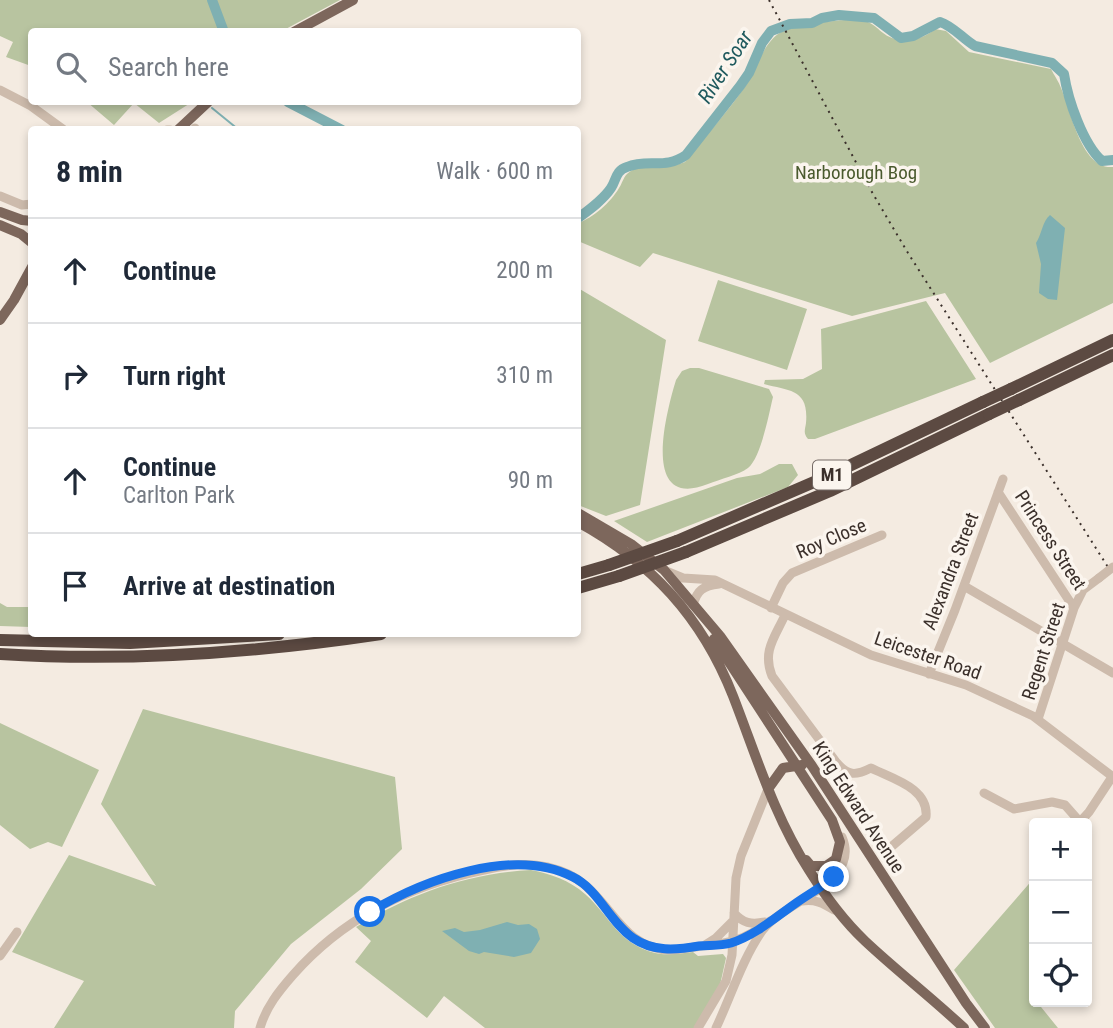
<!DOCTYPE html>
<meta charset="utf-8">
<style>
:root{--surface:#fff;--page:#f6f6f7;--text:#1f2937;--muted:#747a83;--line:#e0e1e3}
body{margin:0;font-family:"Roboto Condensed",sans-serif;background:var(--page);color:var(--text)}
.controls{position:absolute;right:21px;bottom:21px;display:grid;overflow:hidden;border-radius:7px;box-shadow:0 4px 10px #0003}
.controls button{width:63px;height:63px;display:grid;place-items:center;padding:0;border:0;border-bottom:2px solid var(--line);background:var(--surface);color:var(--text);font:35px sans-serif}
.stop{position:absolute;width:21px;height:21px;margin:-16px;border:5px solid #1a73e8;border-radius:50%;background:#fff}
.stop.end{background:#1a73e8;border-color:#fff;box-shadow:0 2px 7px #0008}
.list{margin:0;padding:0;list-style:none}
h2{display:flex;justify-content:space-between;align-items:center;height:91px;margin:0;padding:0 28px;font-size:30px}
h2 small{font-size:23px;font-weight:400;color:var(--muted)}
.list li{display:grid;grid-template-columns:46px 1fr auto;gap:21px;align-items:center;box-sizing:border-box;height:105px;padding:0 28px;border-top:2px solid var(--line)}
.list b{display:block;font-size:26px;white-space:nowrap}
.list p{margin:0;font-size:23px;white-space:nowrap;color:var(--muted)}
.list em{font-size:23px;font-style:normal;color:var(--muted)}
.icon{flex:none;width:38px;height:38px;fill:none;stroke:currentColor;stroke-width:2;stroke-linecap:round;stroke-linejoin:round}
.map{position:relative;flex:none;width:1113px;height:1028px;overflow:hidden}
.search{position:absolute;background:var(--surface);box-shadow:0 4px 10px #0003;left:28px;top:28px;width:553px;height:77px;display:flex;align-items:center;gap:18px;box-sizing:border-box;padding:0 24px;border-radius:7px;color:var(--muted);font-size:26px}
.panel{position:absolute;background:var(--surface);box-shadow:0 4px 10px #0003;left:28px;top:126px;width:553px;height:511px;border-radius:7px}
.map>svg:first-child{display:block}
</style>
<div class="map">
<svg width="1113" height="1028" viewBox="0 0 1113 1028">
<rect width="100%" height="100%" fill="#f4ebe1"/>
<!-- green -->
<path fill="#b8c4a0" d="M 0,0 L 340,0 L 282,31 L 32,32 L 31,66 L 6,57 L 13,42 L 0,36 Z
M 858,19 C 878,23 877,32 892,38 C 906,44 925,38 935,29 L 946,31 L 969,52 L 1051,69 C 1054,75 1059,82 1061,88 C 1071,110 1081,170 1113,167 L 1113,303 L 990,363 L 945,293 L 852,316 L 653,253 L 640,267 L 578,241 L 578,223 C 593,218 611,202 619,188 C 622,184 623,178 627,174 C 641,161 667,170 685,162 C 705,136 728,112 746,85 C 757,69 762,46 778,34 C 793,24 839,20 858,19 Z
M 87,102 L 192,102 L 159,123 L 134,103 L 114,125 Z
M 718,280 L 807,309 L 787,370 L 698,341 Z
M 578,288 L 666,340 L 640,505 L 606,516 L 578,505 Z
M 926,301 L 976,379 L 815,439 L 808,439 C 803,433 805,430 806,423 C 809,389 790,391 764,384 L 765,380 L 803,379 L 822,369 L 821,329 Z
M 690,368 L 699,368 L 769,389 L 773,397 C 769,413 761,458 748,468 C 739,475 720,479 708,484 C 640,511 666,413 676,380 L 682,371 Z
M 779,464 L 792,464 L 798,475 L 788,487 L 647,542 L 614,521 L 737,478 L 760,474 Z
M 0,603 L 7,607 L 31,607 L 31,627 L 0,626 Z
M 143,709 L 395,777 L 402,849 L 361,889 L 291,944 L 235,1011 L 234,1028 L 54,1028 L 84,981 L 12,952 L 69,855 L 156,886 L 101,804 Z
M 0,723 L 99,770 L 62,847 L 48,842 L 30,849 L 0,825 Z
M 531,870 C 551,874 569,880 585,894 C 611,917 617,943 655,953 C 667,956 681,953 693,952 L 698,956 L 723,954 L 726,958 L 720,985 L 695,1028 L 485,1028 L 444,996 L 427,1018 L 355,962 L 371,941 L 356,927 C 409,894 468,873 531,870 Z
M 1034,878 L 1034,989 L 1030,993 L 1034,1002 L 1037,1002 L 1058,1028 L 995,1028 L 954,970 Z"/>
<!-- water -->
<path fill="#7fb0b2" d="M 1050,215 L 1065,228 L 1057,300 L 1048,299 L 1039,293 L 1041,264 L 1036,243 C 1042,234 1042,222 1050,215 Z
M 507,922 L 518,925 L 529,924 L 537,929 L 540,939 L 531,953 L 514,957 L 484,952 L 479,954 L 469,951 L 442,931 L 455,928 L 464,932 L 480,930 Z"/>
<g fill="none" stroke-linecap="round" stroke-linejoin="round">
<!-- stream -->
<path stroke="#7fb0b2" stroke-width="2" d="M 212,108 L 239,130"/>
<!-- river -->
<path stroke="#7fb0b2" stroke-width="10" d="M 212,0 L 224,32
M 288,102 L 342,130
M 578,218 C 589,210 603,200 611,188 C 617,179 615,171 627,167 C 648,158 665,170 686,155 L 740,86 L 749,73 L 762,43 L 771,31 L 790,24 L 812,23 L 822,18 L 839,15 L 874,18 L 901,38 L 913,36 L 940,22 C 953,26 963,39 975,46 L 1052,63 L 1064,74 C 1068,100 1083,144 1102,161 L 1113,160"/>
<!-- minor -->
<path stroke="#cdbbac" stroke-width="9" d="M 0,90 L 31,106 L 64,130
M 167,130 L 170,130
M 194,130 L 195,128
M 0,196 L 22,205 L 32,204
M 998,492 L 1074,608
M 666,571 L 683,578 L 715,580 L 871,655 L 966,685 L 1033,716 L 1113,777
M 964,586 L 1113,673
M 693,605 C 697,590 703,586 719,584
M 771,608 L 783,583 L 792,573 L 882,535
M 785,615 C 775,637 762,651 772,676 L 836,762 C 848,776 855,776 871,768 C 893,779 929,788 926,817 L 891,847
M 929,674 L 955,610 L 1003,479
M 1038,719 L 1074,608 L 1083,590 L 1099,578
M 984,793 L 1014,809 L 1052,802 L 1065,805 L 1080,822
M 1079,823 L 1089,812 L 1112,777
M 802,901 C 815,899 823,903 834,910
M 734,913 C 743,923 751,925 765,922
M 705,945 L 716,938 L 732,922
M 0,956 L 17,932
M 260,1028 C 266,1007 279,991 293,975 C 343,918 411,885 484,870 C 505,865 526,862 547,867 C 560,870 575,876 585,885 C 614,909 626,949 670,950 C 681,950 691,947 702,946 C 732,943 745,940 770,921
M 698,1028 L 726,981 L 732,955 L 736,878 L 741,856 L 768,789
M 716,1028 C 731,996 742,960 762,931 C 783,901 862,884 842,837"/>
<!-- major -->
<path stroke="#7d675c" stroke-width="10" d="M 294,32 L 353,0
M 178,130 L 208,102
M 0,212 L 22,220 L 32,221
M 0,225 L 21,234 L 32,243
M 0,320 L 14,300 L 32,267
M 578,513 L 631,544 L 664,570 L 720,636 L 812,766 L 966,1003 L 985,1028
M 578,522 C 651,562 702,617 733,696 C 756,755 774,816 809,870 C 824,894 844,921 865,941 C 897,971 932,998 964,1028
M 714,639 L 832,820 L 840,842 L 836,859 L 826,866 L 811,866 L 806,860
M 768,789 L 783,768 L 802,765"/>
<!-- highway -->
<path stroke="#5c4a42" stroke-width="12" d="M 1011,389 L 1113,340
M 1019,400 L 1113,355
M 677,541 L 828,476 L 983,402
M 686,552 L 830,491 L 989,414
M 578,574 L 609,565
M 578,588 L 619,576
M 0,640 L 130,643 L 279,634
M 0,654 C 128,662 255,653 381,634"/>
<!-- rail -->
<path stroke="#3b302b" stroke-width="2" stroke-dasharray="2 5" stroke-linecap="butt" d="M 769,0 L 873,194 L 908,253 L 1113,575"/>
<!-- minor-bridge -->
<path stroke="#cdbbac" stroke-width="9" d="M 1099,578 L 1113,567"/>
<!-- highway-bridge -->
<path stroke="#5c4a42" stroke-width="12" d="M 983,402 L 1011,389
M 989,414 L 1019,400
M 609,565 L 677,541
M 619,576 L 686,552"/>
</g>
<g fill="none" stroke-linecap="round" stroke-linejoin="round">
<!-- route -->
<path stroke="#1a73e8" stroke-width="9" d="M 370,912 C 423,880 514,846 573,877 C 599,890 609,921 633,938 C 653,952 676,950 699,946 C 710,945 720,946 731,943 C 756,935 777,916 799,901 C 811,893 823,886 834,877"/>
</g>
<g text-anchor="middle" stroke-width="7" stroke-linejoin="round" paint-order="stroke">
<!-- shield labels -->
<rect fill="#fbf5ee" stroke="#756b66" stroke-width="2" x="813" y="460.5" width="38" height="29" rx="5"/>
<g font-size="18" font-weight="bold" fill="#3b302b">
<text x="832" y="481">M1</text>
</g>
<!-- park labels -->
<g font-size="19" fill="#4a5a2e" stroke="#fbf5ee">
<text x="856" y="179">Narborough Bog</text>
</g>
<!-- street labels -->
<g font-size="19" fill="#3b302b" stroke="#fbf5ee">
<text transform="translate(831 538) rotate(-23)" y="7">Roy Close</text>
<text transform="translate(1051 540) rotate(57)" y="7">Princess Street</text>
<text transform="translate(950 571) rotate(-69)" y="7">Alexandra Street</text>
<text transform="translate(1043 651) rotate(-72)" y="7">Regent Street</text>
<text transform="translate(928 655) rotate(19)" y="7">Leicester Road</text>
<text transform="translate(859 807) rotate(57)" y="7">King Edward Avenue</text>
</g>
<!-- water labels -->
<g font-size="21" font-style="italic" fill="#1f5a5e" stroke="#fbf5ee">
<text transform="translate(725 67) rotate(-57)" y="7">River Soar</text>
</g>
</g>
</svg>
<div class="controls">
<button>+</button>
<button>−</button>
<button><svg class="icon" aria-label="locate" viewBox="0 0 24 24"><circle cx="12" cy="12" r="6"/><path d="M12 2v4M12 18v4M2 12h4M18 12h4"/></svg></button>
</div>
<div class="stop" style="left:370px;top:912px"></div>
<div class="stop end" style="left:834px;top:877px"></div>
<div class="search"><svg class="icon" aria-label="search" viewBox="0 0 24 24"><circle cx="10" cy="10" r="6"/><path d="M15 15l6 6"/></svg>Search here</div>
<section class="panel">
<h2>8 min<small>Walk · 600 m</small></h2>
<ul class="list">
<li><svg class="icon" aria-label="ahead" viewBox="0 0 24 24"><path d="M12 20V5M6 11l6-6 6 6"/></svg><div><b>Continue</b></div><em>200 m</em></li>
<li><svg class="icon" aria-label="right" viewBox="0 0 24 24"><path d="M7 20v-9h11M14 6l5 5-5 5"/></svg><div><b>Turn right</b></div><em>310 m</em></li>
<li><svg class="icon" aria-label="ahead" viewBox="0 0 24 24"><path d="M12 20V5M6 11l6-6 6 6"/></svg><div><b>Continue</b><p>Carlton Park</p></div><em>90 m</em></li>
<li><svg class="icon" aria-label="arrive" viewBox="0 0 24 24"><path d="M6 21V4h12l-3 4 3 4H6"/></svg><div><b>Arrive at destination</b></div></li>
</ul>
</section>
</div>
